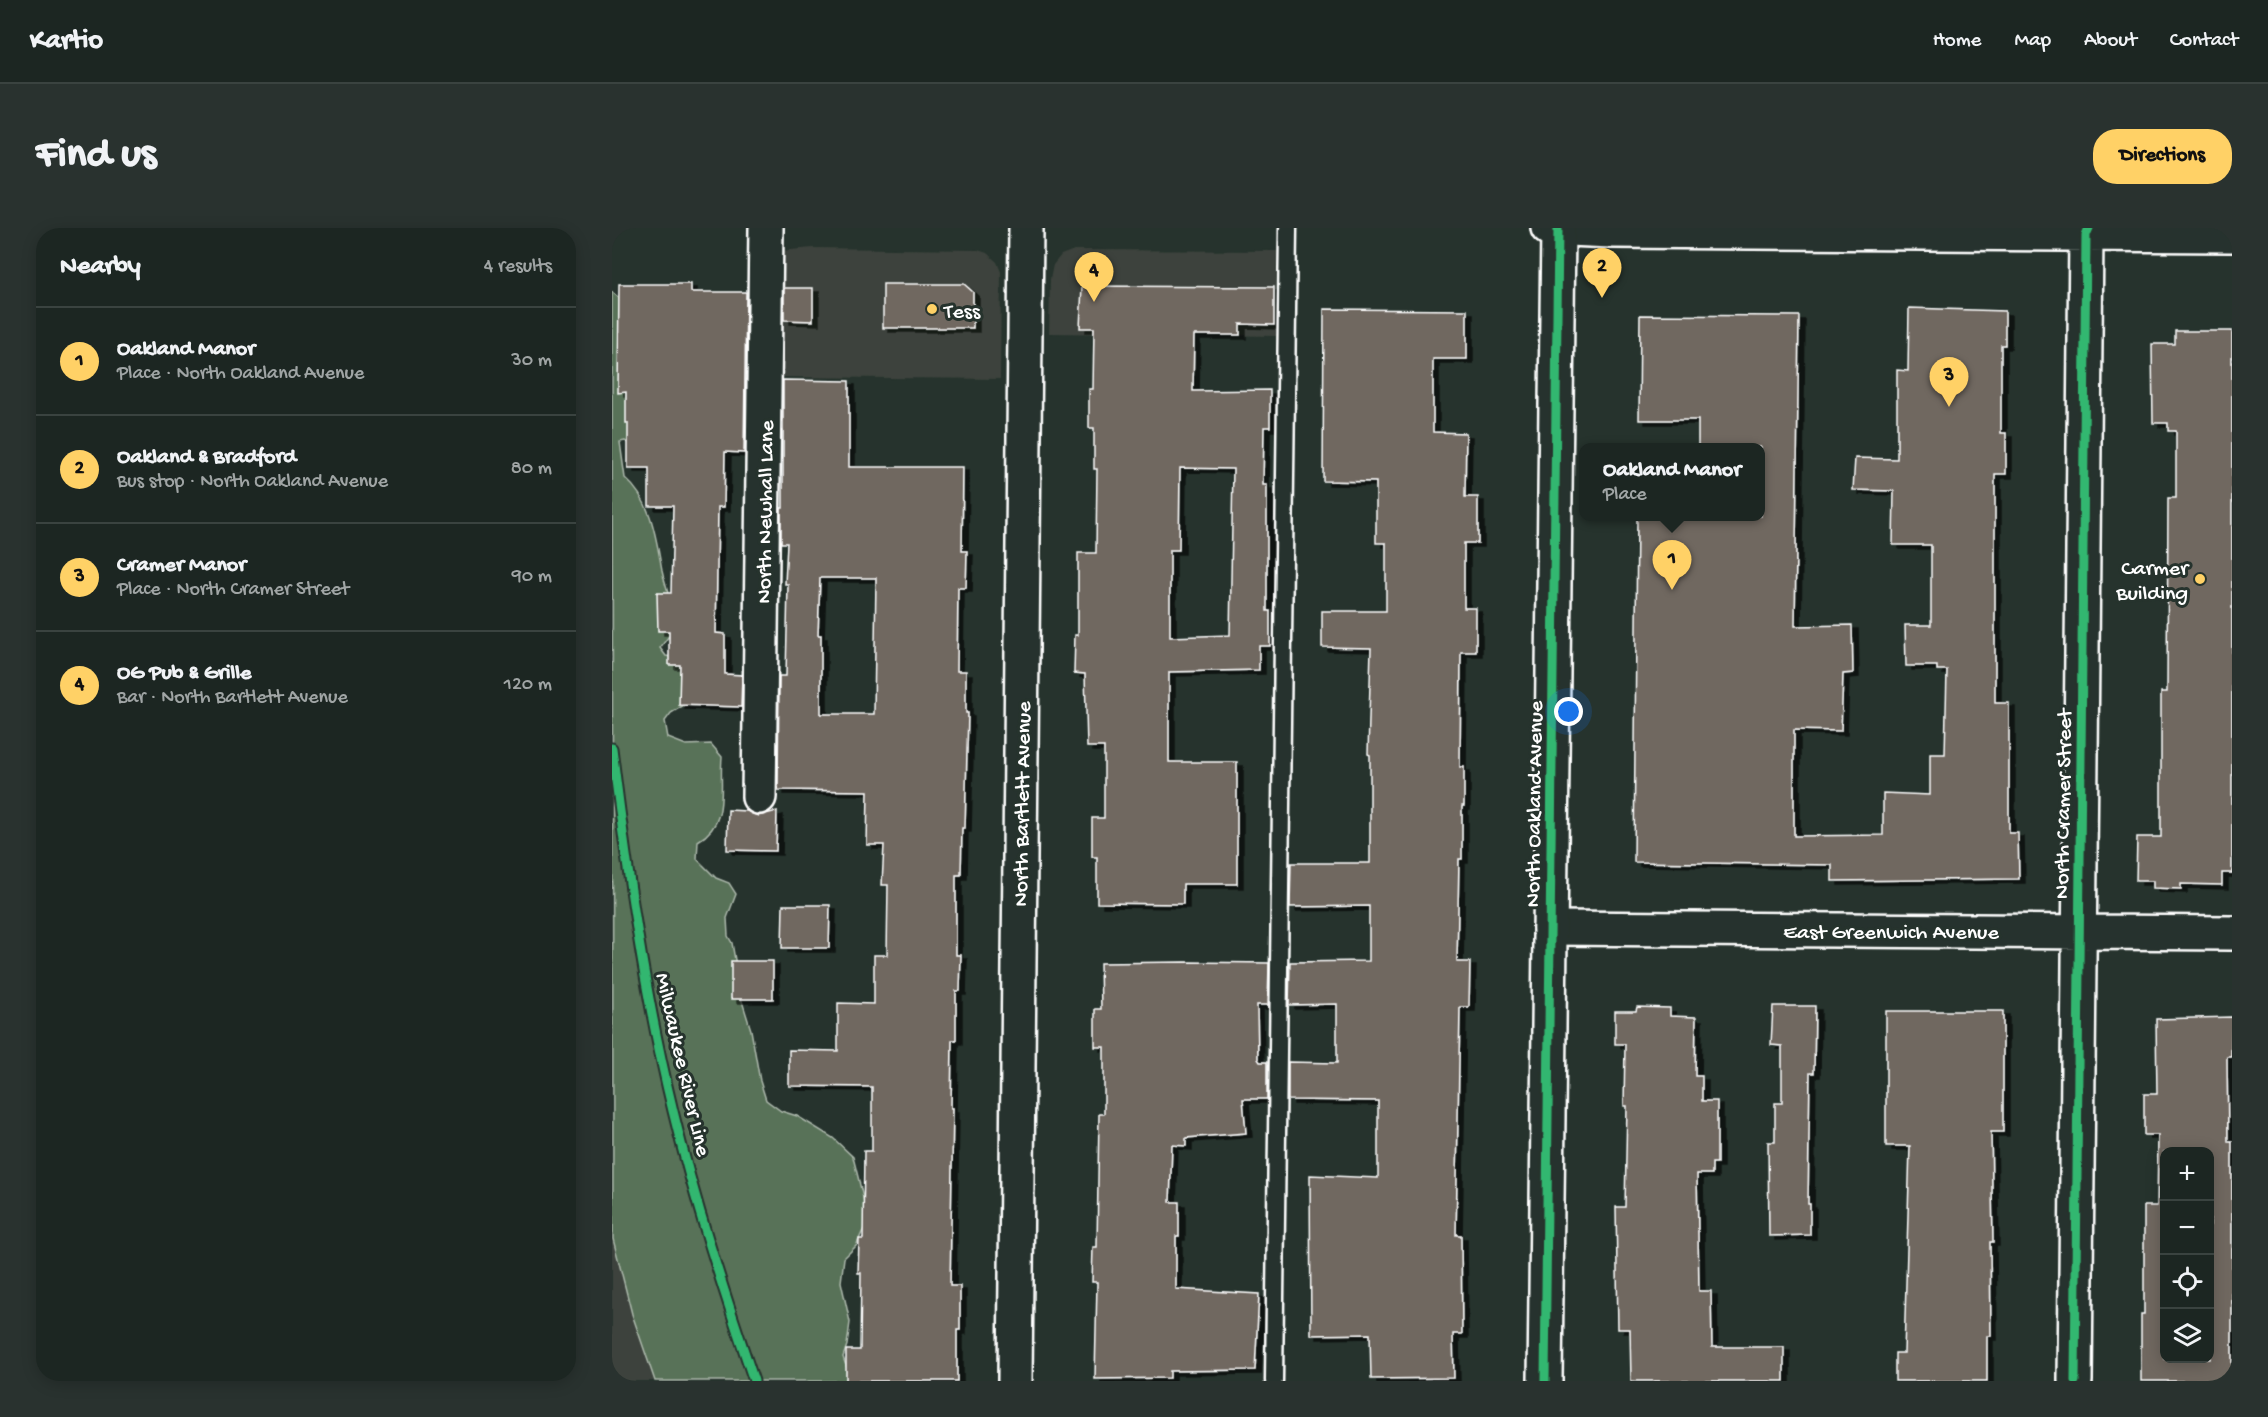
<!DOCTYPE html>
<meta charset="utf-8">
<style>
:root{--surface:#1c2622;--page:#29322f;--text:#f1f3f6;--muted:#a0a5a5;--line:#3a4340;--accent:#ffd166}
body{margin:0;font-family:"Gochi Hand",sans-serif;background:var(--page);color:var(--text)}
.controls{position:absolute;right:18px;bottom:18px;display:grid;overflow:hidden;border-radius:12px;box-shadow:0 3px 15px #0003}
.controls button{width:54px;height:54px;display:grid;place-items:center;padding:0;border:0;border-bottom:2px solid var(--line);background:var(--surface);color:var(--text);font:30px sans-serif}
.you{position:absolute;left:957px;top:484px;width:21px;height:21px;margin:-15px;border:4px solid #fff;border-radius:50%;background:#1a73e8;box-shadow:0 0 0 9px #1a73e833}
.badge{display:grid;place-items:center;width:39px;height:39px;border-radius:50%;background:var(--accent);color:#111;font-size:20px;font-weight:700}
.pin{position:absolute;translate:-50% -50px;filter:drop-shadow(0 2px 3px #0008)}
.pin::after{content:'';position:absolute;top:32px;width:21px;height:18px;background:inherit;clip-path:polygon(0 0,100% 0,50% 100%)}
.popup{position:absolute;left:967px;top:215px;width:186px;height:78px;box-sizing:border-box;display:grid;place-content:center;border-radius:12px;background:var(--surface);filter:drop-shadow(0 2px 4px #0005);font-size:20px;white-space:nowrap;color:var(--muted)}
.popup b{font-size:22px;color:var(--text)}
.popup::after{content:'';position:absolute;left:50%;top:100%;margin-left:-12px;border:12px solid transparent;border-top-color:var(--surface)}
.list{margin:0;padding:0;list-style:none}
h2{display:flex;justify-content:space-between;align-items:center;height:78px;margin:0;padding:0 24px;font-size:26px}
h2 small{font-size:20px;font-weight:400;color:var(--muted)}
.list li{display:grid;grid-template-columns:39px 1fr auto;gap:18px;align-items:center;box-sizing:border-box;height:108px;padding:0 24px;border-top:2px solid var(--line)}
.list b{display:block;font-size:22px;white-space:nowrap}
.list p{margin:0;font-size:20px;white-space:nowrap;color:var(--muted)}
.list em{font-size:20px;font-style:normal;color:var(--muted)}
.icon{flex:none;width:33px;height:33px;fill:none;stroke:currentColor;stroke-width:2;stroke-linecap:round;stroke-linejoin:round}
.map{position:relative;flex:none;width:1620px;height:1153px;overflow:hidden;border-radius:24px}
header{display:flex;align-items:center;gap:36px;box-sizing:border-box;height:84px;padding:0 30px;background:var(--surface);border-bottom:2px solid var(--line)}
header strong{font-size:28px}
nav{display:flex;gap:33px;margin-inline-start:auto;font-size:21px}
.intro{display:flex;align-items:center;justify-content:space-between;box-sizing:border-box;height:144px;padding:0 36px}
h1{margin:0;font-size:42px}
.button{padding:15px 27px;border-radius:24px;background:var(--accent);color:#111;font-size:21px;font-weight:700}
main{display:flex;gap:36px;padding:0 36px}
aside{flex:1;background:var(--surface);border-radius:24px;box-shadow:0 3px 15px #0003}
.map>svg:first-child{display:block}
</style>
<header>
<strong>Kartio</strong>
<nav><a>Home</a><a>Map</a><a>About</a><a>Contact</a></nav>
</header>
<div class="intro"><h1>Find us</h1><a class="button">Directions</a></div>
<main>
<aside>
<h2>Nearby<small>4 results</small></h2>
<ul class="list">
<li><span class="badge">1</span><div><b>Oakland Manor</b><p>Place · North Oakland Avenue</p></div><em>30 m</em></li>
<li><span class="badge">2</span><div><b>Oakland &amp; Bradford</b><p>Bus stop · North Oakland Avenue</p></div><em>80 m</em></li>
<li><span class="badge">3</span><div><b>Cramer Manor</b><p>Place · North Cramer Street</p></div><em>90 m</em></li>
<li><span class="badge">4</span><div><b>OG Pub &amp; Grille</b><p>Bar · North Bartlett Avenue</p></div><em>120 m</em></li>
</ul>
</aside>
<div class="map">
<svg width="1620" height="1153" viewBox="0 0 1620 1153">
<defs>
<filter id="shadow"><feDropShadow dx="6" dy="4" stdDeviation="0" flood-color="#0009"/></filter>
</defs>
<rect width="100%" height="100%" fill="#26332d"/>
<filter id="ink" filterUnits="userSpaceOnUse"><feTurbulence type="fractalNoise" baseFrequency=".0167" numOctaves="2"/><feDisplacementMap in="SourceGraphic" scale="12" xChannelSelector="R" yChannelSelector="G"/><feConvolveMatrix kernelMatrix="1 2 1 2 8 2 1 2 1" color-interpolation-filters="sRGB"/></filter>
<g filter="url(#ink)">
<!-- built -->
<path fill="#3c433c" d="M 201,20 L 366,22 L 375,25 L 385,34 L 389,44 L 388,151 L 165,149 L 168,23 Z
M 462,22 L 665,23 L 664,108 L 437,105 L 438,51 L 441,37 L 449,27 Z
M 0,866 L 63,1153 L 0,1153 Z"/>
<!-- green -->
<path fill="#597258" stroke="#acb8ac" stroke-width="1.5" d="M 0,64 L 7,70 L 13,104 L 6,124 L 31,221 L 13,213 L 8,214 L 13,250 C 40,273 44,310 50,343 C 54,361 61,379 65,397 L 48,420 L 54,428 L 65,430 L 77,452 L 77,474 L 59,485 L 53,493 L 56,510 L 74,517 L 99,516 L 110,529 C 107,560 118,595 86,613 L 85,631 L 104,650 L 117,655 L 124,666 L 115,690 L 116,708 L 120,715 L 125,743 L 125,757 L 139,802 L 148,853 L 154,872 L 169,883 L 185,888 L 221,910 L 241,929 L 246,949 L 253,978 L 252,1000 L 244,1018 L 232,1030 L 229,1054 L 238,1094 L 235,1117 L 231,1129 L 239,1153 L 43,1153 L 20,1086 L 1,1011 Z"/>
<!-- building -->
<path fill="#6f6760" stroke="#fff" stroke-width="1.5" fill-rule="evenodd" filter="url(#shadow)" d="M 7,56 L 79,56 L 79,64 L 134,64 L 132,225 L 113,224 L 112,279 L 106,279 L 104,405 L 113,406 L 113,446 L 130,447 L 129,479 L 67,477 L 68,437 L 57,437 L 57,403 L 46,403 L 45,365 L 59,365 L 61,278 L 37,278 L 37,240 L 16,240 L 16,195 L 14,195 L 14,164 L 6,165 Z
M 271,56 L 352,56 L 361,64 L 361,100 L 271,100 Z
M 470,58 L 662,59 L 662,97 L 628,96 L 628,107 L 582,107 L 581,163 L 658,162 L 658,199 L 652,199 L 651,257 L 655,257 L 655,383 L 658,383 L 658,418 L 647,418 L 647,442 L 557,444 L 557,534 L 625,534 L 625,656 L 571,656 L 571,676 L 485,675 L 485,629 L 480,629 L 480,590 L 492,590 L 492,519 L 475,519 L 473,446 L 462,445 L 463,407 L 466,407 L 466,325 L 484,325 L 485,241 L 482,241 L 482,200 L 477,200 L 477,161 L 481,161 L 482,100 L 468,100 ZM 568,240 L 621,241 L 618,407 L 558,409 L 558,322 L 567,322 Z
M 172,60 L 201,60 L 201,93 L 172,92 Z
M 1297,80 L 1393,83 L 1393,117 L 1389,117 L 1389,205 L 1394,205 L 1394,246 L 1383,246 L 1383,475 L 1397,475 L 1397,605 L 1406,605 L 1407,651 L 1220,653 L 1220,637 L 1022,634 L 1025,288 L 1149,288 L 1149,219 L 1086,219 L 1086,192 L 1027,192 L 1028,87 L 1187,88 L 1183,398 L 1240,397 L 1241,445 L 1231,446 L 1229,503 L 1182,502 L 1182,608 L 1271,607 L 1271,565 L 1318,567 L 1318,526 L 1333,526 L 1335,442 L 1325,442 L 1325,438 L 1294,438 L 1293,397 L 1319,397 L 1319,317 L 1281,317 L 1282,263 L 1241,262 L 1243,230 L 1285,231 L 1285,142 L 1296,143 Z
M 712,81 L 855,82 L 855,131 L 821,131 L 821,204 L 854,205 L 853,269 L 866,269 L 866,315 L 852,315 L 852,380 L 864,380 L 864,424 L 849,424 L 848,539 L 852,539 L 852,578 L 850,578 L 850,631 L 847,631 L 845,734 L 858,734 L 857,779 L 848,779 L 844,1007 L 849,1007 L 850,1106 L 841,1106 L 842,1150 L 759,1151 L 758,1106 L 699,1107 L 698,947 L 766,950 L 766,873 L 676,872 L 676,834 L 725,835 L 725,776 L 677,777 L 678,734 L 757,733 L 757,678 L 678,679 L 679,635 L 758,635 L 758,527 L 756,526 L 759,420 L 710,419 L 710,383 L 774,383 L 774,315 L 764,315 L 764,254 L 711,253 Z
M 1563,103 L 1620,103 L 1620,645 L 1610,645 L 1610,657 L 1569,656 L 1569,661 L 1541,660 L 1541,653 L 1524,653 L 1525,609 L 1549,609 L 1549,464 L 1555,464 L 1556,270 L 1564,270 L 1564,203 L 1556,203 L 1556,195 L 1541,195 L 1540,116 L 1563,116 Z
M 171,152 L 237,153 L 237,239 L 351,239 L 350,323 L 355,323 L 354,360 L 346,360 L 345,443 L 354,443 L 354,485 L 356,485 L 353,600 L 350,600 L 349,647 L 344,647 L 344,727 L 349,727 L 348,763 L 344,763 L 344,812 L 340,812 L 339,880 L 341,880 L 338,1058 L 348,1058 L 348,1102 L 345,1102 L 345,1153 L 234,1153 L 234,1122 L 248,1122 L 249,1045 L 246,1045 L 247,1011 L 251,1011 L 252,923 L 260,923 L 260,859 L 177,858 L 177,822 L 226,823 L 226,775 L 262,776 L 262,727 L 275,727 L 276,657 L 270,657 L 272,617 L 255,617 L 256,563 L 166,562 L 167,448 L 174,448 L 176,356 L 173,356 L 175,315 L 169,315 L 169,280 L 171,280 ZM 208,350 L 264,350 L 262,486 L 209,486 L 209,407 L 206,407 Z
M 116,582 L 135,583 L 146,588 L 165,583 L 164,623 L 115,622 Z
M 171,677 L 218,677 L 217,720 L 170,720 Z
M 119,733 L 161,733 L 161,771 L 119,771 Z
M 573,734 L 657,735 L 656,777 L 645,777 L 646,831 L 648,834 L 655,834 L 655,871 L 631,871 L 634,905 L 574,910 L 574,918 L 560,917 L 558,974 L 567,974 L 567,1008 L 564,1008 L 564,1061 L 647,1066 L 643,1142 L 558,1143 L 558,1150 L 483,1151 L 485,1054 L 480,1054 L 481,1019 L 485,1019 L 487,886 L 492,886 L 492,819 L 483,819 L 483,781 L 489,781 L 488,735 Z
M 1161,778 L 1203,778 L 1202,845 L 1198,845 L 1197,907 L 1196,976 L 1198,976 L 1198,1007 L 1157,1008 L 1156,914 L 1163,914 L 1163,875 L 1170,875 L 1170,818 L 1159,817 Z
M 1025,779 L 1058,780 L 1058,788 L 1084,789 L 1083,848 L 1090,848 L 1090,873 L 1105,873 L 1105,935 L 1100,935 L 1100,946 L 1085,946 L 1087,1063 L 1099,1063 L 1100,1119 L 1172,1119 L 1172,1153 L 1019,1153 L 1018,1101 L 1006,1101 L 1004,979 L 1013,979 L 1015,878 L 1012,878 L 1013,816 L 1003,816 L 1003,783 L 1024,783 Z
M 1274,783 L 1391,783 L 1391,904 L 1379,904 L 1381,1014 L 1378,1014 L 1379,1108 L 1375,1108 L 1375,1153 L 1283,1153 L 1283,1125 L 1292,1125 L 1298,918 L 1274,918 Z
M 1620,789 L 1619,829 L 1615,829 L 1616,914 L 1620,914 L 1620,1153 L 1529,1153 L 1529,1086 L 1532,1086 L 1532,978 L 1545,978 L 1546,907 L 1532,907 L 1532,866 L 1545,866 L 1544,791 ZM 1552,924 L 1598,924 L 1598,1131 L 1552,1131 Z"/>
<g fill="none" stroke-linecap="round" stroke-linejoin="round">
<defs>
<path id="service" d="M 662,1153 L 676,0"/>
<path id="minor" d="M 936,0 L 999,3 L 1620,7
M 147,569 L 154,0
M 938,700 L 1620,705
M 403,1153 L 414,0
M 1463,1153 L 1474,7 L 1477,0"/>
<path id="secondary" d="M 933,1153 L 946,0"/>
</defs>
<!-- service casing -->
<use href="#service" stroke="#fff" stroke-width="21"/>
<!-- minor casing -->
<use href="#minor" stroke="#fff" stroke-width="38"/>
<!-- secondary casing -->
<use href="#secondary" stroke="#fff" stroke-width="38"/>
<!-- service -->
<use href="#service" stroke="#26332d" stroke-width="16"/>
<!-- minor -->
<use href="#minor" stroke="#26332d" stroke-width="33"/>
<!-- secondary -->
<use href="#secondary" stroke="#26332d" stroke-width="33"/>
<defs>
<path id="cycleway" d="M 0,520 C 15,642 32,764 61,883 C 83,975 112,1064 142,1153
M 933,1153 L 946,0
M 1463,1153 L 1474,7 L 1477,0"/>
</defs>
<!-- cycleway casing -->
<use href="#cycleway" stroke="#26332d" stroke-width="13"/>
<!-- cycleway -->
<use href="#cycleway" stroke="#33b770" stroke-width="9"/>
</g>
</g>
<!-- markers -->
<g fill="#ffd166" stroke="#26332d" stroke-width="2">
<circle cx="320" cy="81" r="6"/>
<circle cx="1588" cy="351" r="6"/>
</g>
<g text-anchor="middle" stroke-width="6" stroke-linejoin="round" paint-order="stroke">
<!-- poi labels -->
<g font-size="22" fill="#fff" stroke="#26332d" text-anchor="start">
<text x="332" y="89">Tess</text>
<text x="1576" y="346" text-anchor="end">Carmer<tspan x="1576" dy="25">Building</tspan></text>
</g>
<!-- street labels -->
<g font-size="22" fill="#fff" stroke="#26332d">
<text transform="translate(151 284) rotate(-89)" y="8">North Newhall Lane</text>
<text transform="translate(408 576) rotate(-89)" y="8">North Bartlett Avenue</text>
<text transform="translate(920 576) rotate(-89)" y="8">North Oakland Avenue</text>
<text transform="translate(1449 576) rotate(-89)" y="8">North Cramer Street</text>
<text x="1279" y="710">East Greenwich Avenue</text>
<text transform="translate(73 836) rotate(77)" y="8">Milwaukee River Line</text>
</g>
</g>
</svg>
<div class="controls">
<button>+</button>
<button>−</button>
<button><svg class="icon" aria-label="locate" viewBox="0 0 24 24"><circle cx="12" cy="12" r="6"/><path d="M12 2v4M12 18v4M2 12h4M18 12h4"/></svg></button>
<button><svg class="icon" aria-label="layers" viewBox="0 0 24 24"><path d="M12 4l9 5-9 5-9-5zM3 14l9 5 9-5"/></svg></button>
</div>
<div class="you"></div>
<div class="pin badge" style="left:1060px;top:362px">1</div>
<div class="popup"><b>Oakland Manor</b>Place</div>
<div class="pin badge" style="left:990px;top:70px">2</div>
<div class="pin badge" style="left:1337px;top:179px">3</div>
<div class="pin badge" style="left:482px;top:74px">4</div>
</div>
</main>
